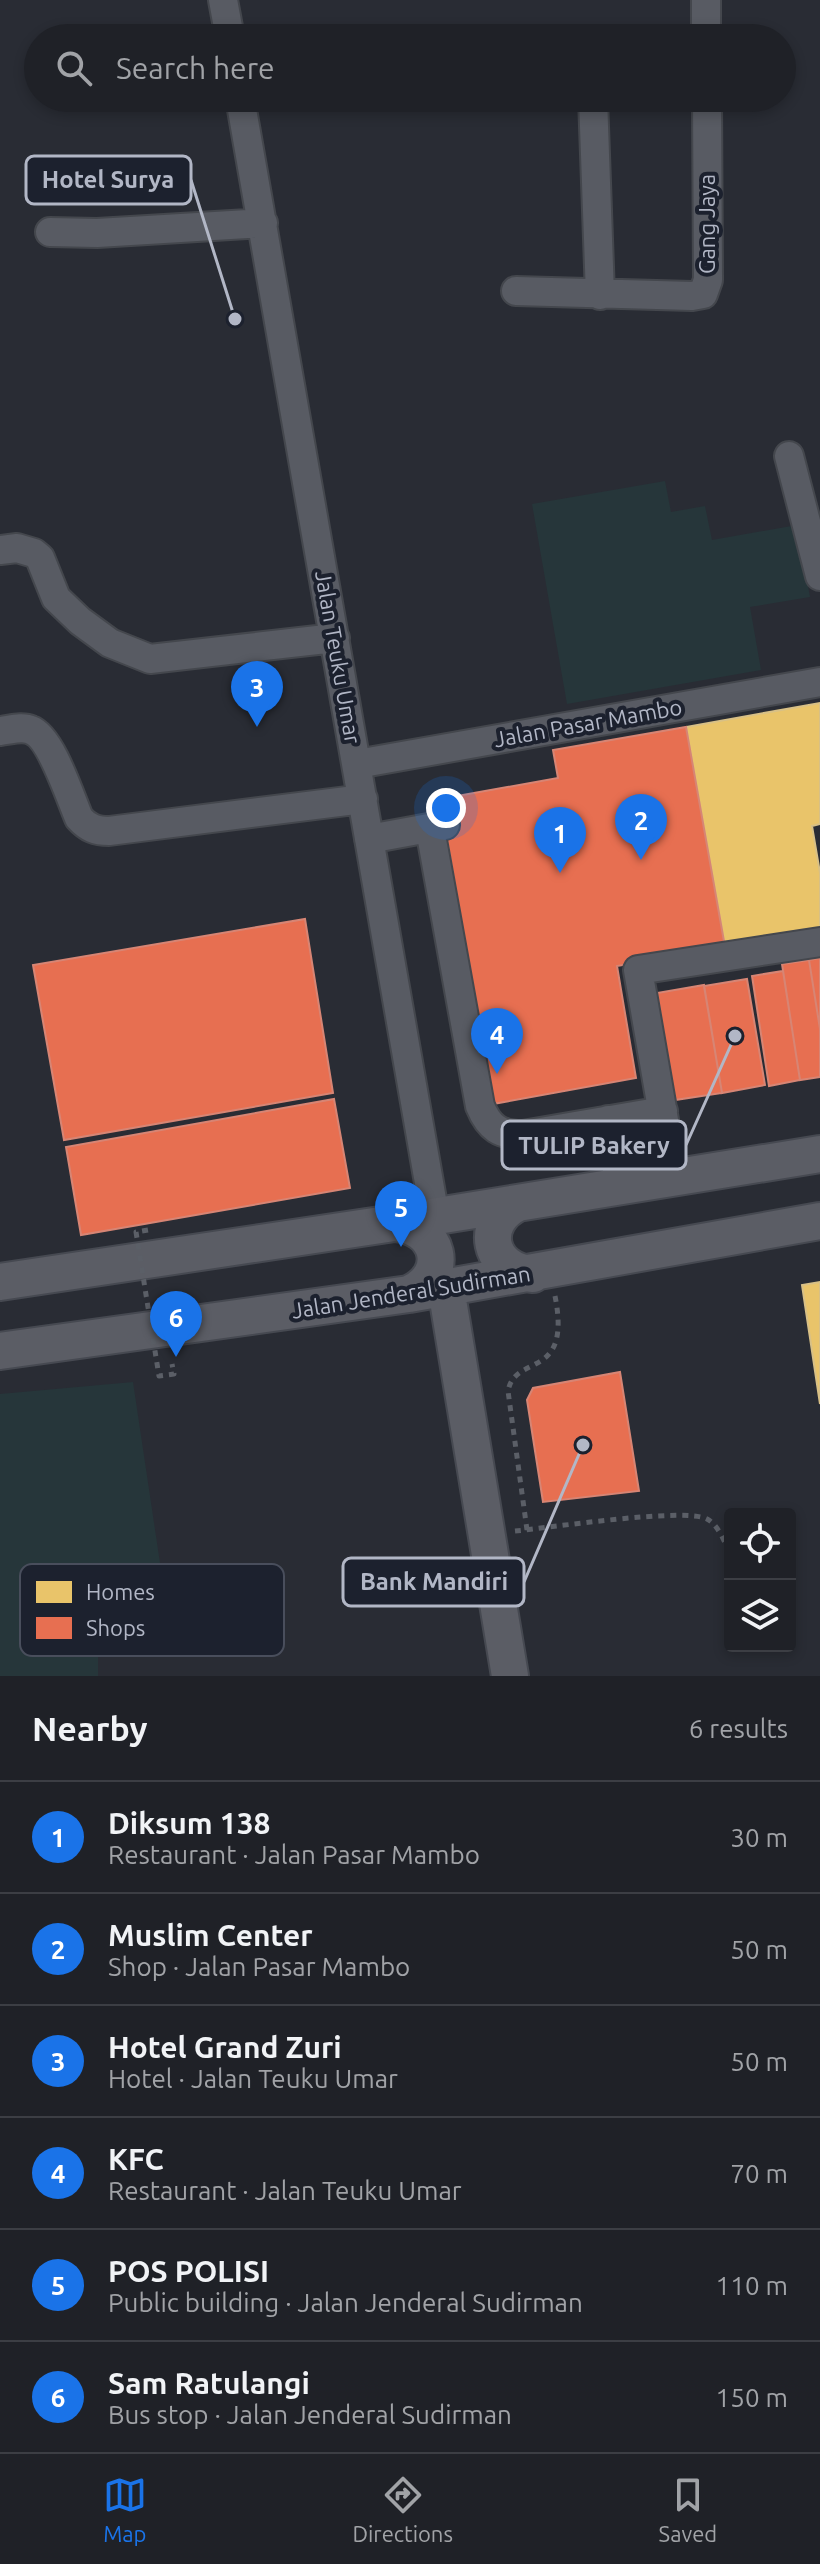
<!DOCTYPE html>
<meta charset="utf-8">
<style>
:root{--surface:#1f2127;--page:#2c2e33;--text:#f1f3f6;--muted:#a1a3a7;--line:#3c3e44;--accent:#1a73e8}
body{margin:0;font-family:Ubuntu,sans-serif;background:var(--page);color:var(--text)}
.controls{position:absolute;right:24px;bottom:24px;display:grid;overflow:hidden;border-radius:8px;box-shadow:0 4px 12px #0003}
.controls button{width:72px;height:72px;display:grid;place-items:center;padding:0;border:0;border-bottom:2px solid var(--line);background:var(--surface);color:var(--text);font:40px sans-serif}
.you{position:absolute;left:446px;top:808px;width:28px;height:28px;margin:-20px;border:6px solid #fff;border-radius:50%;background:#1a73e8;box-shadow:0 0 0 12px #1a73e833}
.badge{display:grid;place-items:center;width:52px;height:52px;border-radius:50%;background:var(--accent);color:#fff;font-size:26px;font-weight:700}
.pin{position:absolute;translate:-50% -66px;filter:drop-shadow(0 2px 4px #0008)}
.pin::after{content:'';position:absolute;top:42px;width:28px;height:24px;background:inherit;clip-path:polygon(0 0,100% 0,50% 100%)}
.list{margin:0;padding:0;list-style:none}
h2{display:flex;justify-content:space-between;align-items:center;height:104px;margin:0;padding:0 32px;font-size:34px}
h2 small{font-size:26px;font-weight:400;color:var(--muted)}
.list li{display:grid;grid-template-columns:52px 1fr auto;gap:24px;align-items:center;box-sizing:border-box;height:112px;padding:0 32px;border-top:2px solid var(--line)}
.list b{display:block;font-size:30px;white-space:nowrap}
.list p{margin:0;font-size:26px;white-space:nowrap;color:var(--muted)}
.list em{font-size:26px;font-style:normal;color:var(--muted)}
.icon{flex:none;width:44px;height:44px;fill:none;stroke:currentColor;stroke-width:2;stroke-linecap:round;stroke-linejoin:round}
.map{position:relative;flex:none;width:820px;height:1676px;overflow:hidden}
.search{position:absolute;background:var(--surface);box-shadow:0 4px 12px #0003;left:24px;right:24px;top:24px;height:88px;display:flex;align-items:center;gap:20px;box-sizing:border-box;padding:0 28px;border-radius:44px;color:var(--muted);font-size:30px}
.sheet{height:776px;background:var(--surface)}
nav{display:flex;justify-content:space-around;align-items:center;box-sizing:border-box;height:112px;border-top:2px solid var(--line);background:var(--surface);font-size:22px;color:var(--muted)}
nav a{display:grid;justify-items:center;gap:4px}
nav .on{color:var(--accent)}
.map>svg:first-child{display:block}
</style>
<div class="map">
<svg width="820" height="1676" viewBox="0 0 820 1676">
<rect width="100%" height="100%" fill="#292c34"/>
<!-- green -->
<path fill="#26363a" d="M 665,481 L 671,512 L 705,506 L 712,540 L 797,525 L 810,597 L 750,607 L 761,670 L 567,704 L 532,504 Z
M 133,1382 L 163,1583 L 98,1590 L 98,1676 L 0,1676 L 0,1394 Z"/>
<!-- homes -->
<path fill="#e9c46a" stroke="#d8c086" stroke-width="2" d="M 820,703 L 820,824 L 812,826 L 820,873 L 820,930 L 725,947 L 686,727 Z
M 820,1282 L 820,1404 L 802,1285 Z"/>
<!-- shops -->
<path fill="#e76f51" stroke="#d78574" stroke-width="2" d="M 686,727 L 725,947 L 617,966 L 636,1078 L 493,1104 L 440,799 L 558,778 L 553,750 Z
M 305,919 L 333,1093 L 64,1140 L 33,965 Z
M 820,958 L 820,1029 L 809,960 Z
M 809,960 L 820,1029 L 820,1077 L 800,1080 L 782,964 Z
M 783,971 L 800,1080 L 769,1086 L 752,976 Z
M 747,979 L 765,1085 L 722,1093 L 704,986 Z
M 704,985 L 722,1093 L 675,1100 L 657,993 Z
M 334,1099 L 350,1188 L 81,1235 L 66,1147 Z
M 620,1372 L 639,1491 L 543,1502 L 527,1400 L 533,1388 Z"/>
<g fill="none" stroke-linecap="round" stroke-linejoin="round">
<defs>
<path id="minor" d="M 223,0 L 230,38
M 706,0 L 706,38
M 240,98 L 435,1217
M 593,98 L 600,295
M 50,232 L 97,233 L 263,223
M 516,291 L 692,296 L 703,294 L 708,280 L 707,98
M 789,456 L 820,576
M 0,550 L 17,548 L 34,553 L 40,558 L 56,598 L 80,621 L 110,643 L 150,659 L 335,638
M 0,731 C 10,730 22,726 31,730 C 51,737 70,797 79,818 C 88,828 96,831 109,831 L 363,799
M 357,764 L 820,682
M 430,829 L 480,1106 C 489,1128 500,1135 523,1135 L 663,1111
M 369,839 L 445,825
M 608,1120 L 620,1186
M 674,1178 L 638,970 L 820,942"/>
<path id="major" d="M 518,1203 C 478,1222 488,1271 533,1274
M 394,1223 C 440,1226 452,1275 409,1294
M 0,1282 L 394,1223 L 820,1154
M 446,1288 L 510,1676
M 0,1351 L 409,1294 L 820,1221"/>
</defs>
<!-- minor casing -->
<use href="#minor" stroke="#44474d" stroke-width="32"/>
<!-- major casing -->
<use href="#major" stroke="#464951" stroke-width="40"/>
<!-- path -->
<path stroke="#5b5f67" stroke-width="5" stroke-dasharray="6 6" stroke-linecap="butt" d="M 527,1530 L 508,1391 C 515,1353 572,1381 555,1296
M 515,1531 C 548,1528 685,1507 707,1519 C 718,1525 723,1539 728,1549"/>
<!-- minor -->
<use href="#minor" stroke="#585b63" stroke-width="28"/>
<!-- major -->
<use href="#major" stroke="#5b5d65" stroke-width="36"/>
<!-- path-bridge -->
<path stroke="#5b5f67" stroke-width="5" stroke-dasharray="6 6" stroke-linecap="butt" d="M 148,1230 L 136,1232 L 159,1376 L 174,1374 L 172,1364"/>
</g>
<g text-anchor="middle" stroke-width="8" stroke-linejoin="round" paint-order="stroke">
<!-- street labels -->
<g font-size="22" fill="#b2b7c6" stroke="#1c212e">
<text transform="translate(707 224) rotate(-90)" y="8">Gang Jaya</text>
<text transform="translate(338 657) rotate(80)" y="8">Jalan Teuku Umar</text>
<text transform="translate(588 723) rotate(-10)" y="8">Jalan Pasar Mambo</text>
<text transform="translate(411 1292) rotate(-9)" y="8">Jalan Jenderal Sudirman</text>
</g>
</g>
<!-- legend -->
<rect x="20" y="1564" width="264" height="92" rx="12" fill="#1c212e" stroke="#494e5c" stroke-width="2"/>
<rect x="36" y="1581" width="36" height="22" fill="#e9c46a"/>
<rect x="36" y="1617" width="36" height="22" fill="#e76f51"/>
<g font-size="22" fill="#b2b7c6">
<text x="86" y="1600">Homes</text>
<text x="86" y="1636">Shops</text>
</g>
<!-- callouts -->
<path fill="none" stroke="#b2b7c6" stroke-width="3" d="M235 319L191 180M735 1036L686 1145M583 1445L524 1582"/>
<g fill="#b2b7c6" stroke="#1c212e" stroke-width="3">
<circle cx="235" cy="319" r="8"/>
<circle cx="735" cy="1036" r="8"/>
<circle cx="583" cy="1445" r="8"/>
</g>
<g fill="#1c212e" stroke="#b2b7c6" stroke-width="3">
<rect x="26" y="156" width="165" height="48" rx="8"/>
<rect x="502" y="1121" width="184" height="48" rx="8"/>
<rect x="343" y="1558" width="181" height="48" rx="8"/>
</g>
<g font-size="24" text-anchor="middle" font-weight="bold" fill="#b2b7c6">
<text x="108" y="188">Hotel Surya</text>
<text x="594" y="1154">TULIP Bakery</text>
<text x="434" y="1590">Bank Mandiri</text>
</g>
</svg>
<div class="controls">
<button><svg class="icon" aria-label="locate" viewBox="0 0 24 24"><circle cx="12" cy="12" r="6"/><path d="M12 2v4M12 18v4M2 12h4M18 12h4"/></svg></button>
<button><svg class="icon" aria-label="layers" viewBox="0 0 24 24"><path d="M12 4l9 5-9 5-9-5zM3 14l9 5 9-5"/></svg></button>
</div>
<div class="you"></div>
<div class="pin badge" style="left:560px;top:873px">1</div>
<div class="pin badge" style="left:641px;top:860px">2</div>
<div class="pin badge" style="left:257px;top:727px">3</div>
<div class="pin badge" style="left:497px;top:1074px">4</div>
<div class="pin badge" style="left:401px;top:1247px">5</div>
<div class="pin badge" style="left:176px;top:1357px">6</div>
<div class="search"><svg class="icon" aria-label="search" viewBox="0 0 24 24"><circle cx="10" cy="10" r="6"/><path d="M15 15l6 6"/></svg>Search here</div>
</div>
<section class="sheet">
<h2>Nearby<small>6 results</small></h2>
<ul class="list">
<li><span class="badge">1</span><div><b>Diksum 138</b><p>Restaurant · Jalan Pasar Mambo</p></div><em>30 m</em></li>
<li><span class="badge">2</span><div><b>Muslim Center</b><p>Shop · Jalan Pasar Mambo</p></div><em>50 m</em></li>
<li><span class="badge">3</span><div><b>Hotel Grand Zuri</b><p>Hotel · Jalan Teuku Umar</p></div><em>50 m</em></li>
<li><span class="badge">4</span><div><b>KFC</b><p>Restaurant · Jalan Teuku Umar</p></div><em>70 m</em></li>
<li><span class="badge">5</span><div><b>POS POLISI</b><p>Public building · Jalan Jenderal Sudirman</p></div><em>110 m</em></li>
<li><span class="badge">6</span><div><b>Sam Ratulangi</b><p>Bus stop · Jalan Jenderal Sudirman</p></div><em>150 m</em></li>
</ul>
</section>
<nav>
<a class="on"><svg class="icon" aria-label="map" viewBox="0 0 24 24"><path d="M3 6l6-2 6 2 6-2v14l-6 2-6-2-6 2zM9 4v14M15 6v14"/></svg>Map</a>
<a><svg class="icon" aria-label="directions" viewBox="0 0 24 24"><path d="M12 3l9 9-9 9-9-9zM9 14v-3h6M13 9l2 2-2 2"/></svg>Directions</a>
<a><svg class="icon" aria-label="saved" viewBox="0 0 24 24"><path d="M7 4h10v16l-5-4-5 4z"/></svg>Saved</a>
</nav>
